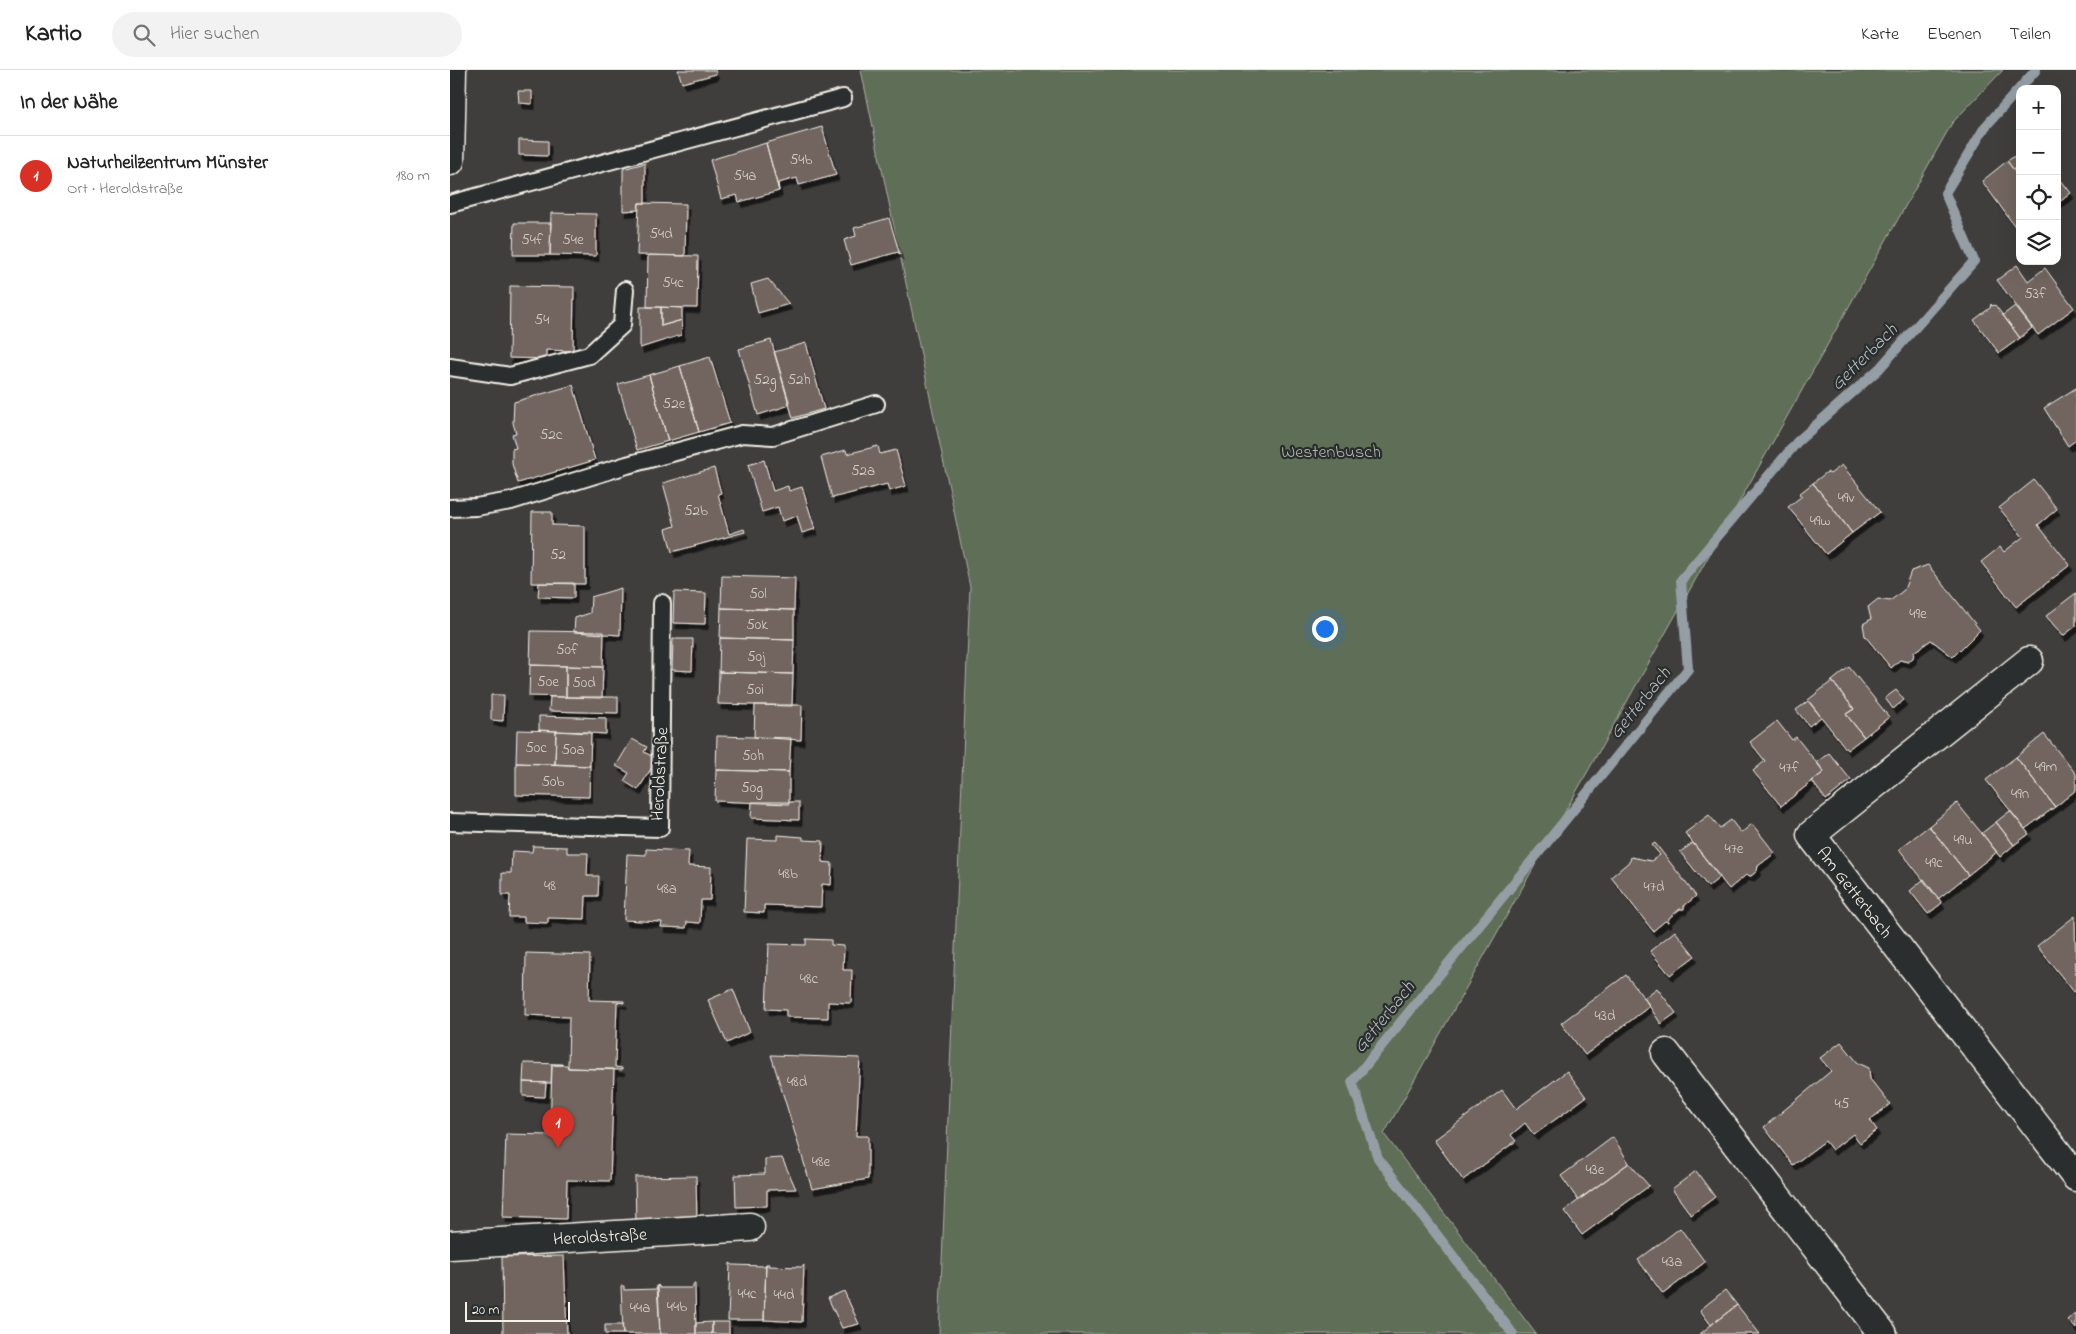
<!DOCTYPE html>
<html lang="de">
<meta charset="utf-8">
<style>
:root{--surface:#fff;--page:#f2f2f2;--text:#222;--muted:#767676;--line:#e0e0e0;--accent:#d93025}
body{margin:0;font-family:"Indie Flower",sans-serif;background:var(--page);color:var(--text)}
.controls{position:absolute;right:15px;top:15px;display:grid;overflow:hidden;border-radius:10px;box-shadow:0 5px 20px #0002}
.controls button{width:45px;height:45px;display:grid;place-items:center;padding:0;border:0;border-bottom:1px solid var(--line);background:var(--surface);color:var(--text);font:25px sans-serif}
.scale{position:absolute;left:15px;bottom:12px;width:105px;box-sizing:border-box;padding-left:5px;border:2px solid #f4f1e8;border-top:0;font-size:14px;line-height:18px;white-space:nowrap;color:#f4f1e8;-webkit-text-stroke:4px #2a2d2e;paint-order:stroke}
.you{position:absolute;left:874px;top:558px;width:18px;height:18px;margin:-12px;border:4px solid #fff;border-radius:50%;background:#1a73e8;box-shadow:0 0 0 8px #1a73e833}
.badge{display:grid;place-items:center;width:32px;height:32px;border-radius:50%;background:var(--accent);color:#fff;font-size:16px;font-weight:700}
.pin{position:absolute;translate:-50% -41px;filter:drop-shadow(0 1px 2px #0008)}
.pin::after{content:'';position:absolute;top:26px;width:18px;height:15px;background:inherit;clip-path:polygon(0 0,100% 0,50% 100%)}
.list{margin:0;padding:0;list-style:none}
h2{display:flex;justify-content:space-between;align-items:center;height:65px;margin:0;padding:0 20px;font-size:21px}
h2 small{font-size:16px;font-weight:400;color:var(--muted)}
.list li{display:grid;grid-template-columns:32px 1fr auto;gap:15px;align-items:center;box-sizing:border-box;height:80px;padding:0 20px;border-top:1px solid var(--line)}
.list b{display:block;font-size:19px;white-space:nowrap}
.list p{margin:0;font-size:16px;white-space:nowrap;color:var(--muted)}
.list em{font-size:16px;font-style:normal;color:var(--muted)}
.icon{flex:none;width:28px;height:28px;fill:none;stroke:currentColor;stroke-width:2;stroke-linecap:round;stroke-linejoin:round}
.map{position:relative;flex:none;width:1626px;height:1264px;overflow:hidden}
header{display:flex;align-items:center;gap:30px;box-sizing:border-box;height:70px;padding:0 25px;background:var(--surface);border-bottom:1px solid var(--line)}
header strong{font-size:24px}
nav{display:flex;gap:28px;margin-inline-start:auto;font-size:18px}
.search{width:350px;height:45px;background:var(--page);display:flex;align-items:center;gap:12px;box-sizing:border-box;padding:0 18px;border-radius:28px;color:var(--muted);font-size:19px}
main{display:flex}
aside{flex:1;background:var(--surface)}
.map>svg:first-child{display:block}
</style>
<header>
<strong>Kartio</strong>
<div class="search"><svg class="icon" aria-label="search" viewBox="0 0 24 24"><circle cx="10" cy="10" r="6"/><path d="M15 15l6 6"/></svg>Hier suchen</div>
<nav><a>Karte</a><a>Ebenen</a><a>Teilen</a></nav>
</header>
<main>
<aside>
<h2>In der Nähe<small></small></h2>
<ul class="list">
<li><span class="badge">1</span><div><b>Naturheilzentrum Münster</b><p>Ort · Heroldstraße</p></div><em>180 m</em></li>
</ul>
</aside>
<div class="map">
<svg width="1626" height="1264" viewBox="0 0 1626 1264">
<defs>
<filter id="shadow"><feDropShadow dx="3" dy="5.5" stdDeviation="0" flood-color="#0009"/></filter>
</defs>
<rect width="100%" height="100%" fill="#403e3d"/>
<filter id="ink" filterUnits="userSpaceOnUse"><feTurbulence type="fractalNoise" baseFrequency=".02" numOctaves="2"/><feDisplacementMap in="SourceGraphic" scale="10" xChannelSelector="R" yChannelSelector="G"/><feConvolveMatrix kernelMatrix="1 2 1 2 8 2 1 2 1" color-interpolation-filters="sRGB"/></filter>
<g filter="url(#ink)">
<!-- green -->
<path fill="#5e6e57" stroke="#a9b0a0" d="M 411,0 L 1553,0 L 1502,53 L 934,1064 L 1086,1264 L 489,1264 L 520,517 Z"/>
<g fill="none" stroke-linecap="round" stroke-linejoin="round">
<!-- stream -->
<path stroke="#949ea4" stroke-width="10" d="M 1063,1264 L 928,1088 L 902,1012 L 1238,599 L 1231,510 L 1347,372 L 1429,299 L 1524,191 L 1495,123 L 1535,57 L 1586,0"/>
</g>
<!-- building -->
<path fill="#726560" stroke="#f4f1e8" filter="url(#shadow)" d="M 228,0 L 265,0 L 266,4 L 232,13 Z
M 68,21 L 82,21 L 82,34 L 69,33 Z
M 372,57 L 386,105 L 349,115 L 347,108 L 328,113 L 329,121 L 316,73 Z
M 69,70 L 98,71 L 98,86 L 69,85 Z
M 316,73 L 329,121 L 289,132 L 287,125 L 271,129 L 260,90 Z
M 1570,83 L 1570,108 L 1557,91 Z
M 1557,91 L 1570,108 L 1569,162 L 1532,111 Z
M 195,93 L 195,133 L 189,133 L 188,140 L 173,141 L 173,99 Z
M 1607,105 L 1621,123 L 1607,134 Z
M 189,133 L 236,134 L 235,186 L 187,185 Z
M 101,143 L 146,144 L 146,186 L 100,185 Z
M 439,148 L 450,185 L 448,182 L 401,195 L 394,170 L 406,166 L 404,158 Z
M 64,153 L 101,153 L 100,185 L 63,185 Z
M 198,185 L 248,186 L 247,238 L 197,237 Z
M 1567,195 L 1578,211 L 1595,198 L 1624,238 L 1588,265 L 1547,210 Z
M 318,209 L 339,234 L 308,243 L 301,214 Z
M 60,216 L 124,217 L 123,281 L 96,280 L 96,289 L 59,288 Z
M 1541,234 L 1542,236 L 1545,235 L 1570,268 L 1549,283 L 1524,250 L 1540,238 Z
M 1565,236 L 1582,258 L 1570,268 L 1553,245 Z
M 190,237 L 211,237 L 211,256 L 232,250 L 231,265 L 190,278 Z
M 211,237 L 232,238 L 232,250 L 211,256 Z
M 321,270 L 340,335 L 308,345 L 289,279 Z
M 356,273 L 374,339 L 343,348 L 324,282 Z
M 260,287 L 280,353 L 249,362 L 230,296 Z
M 230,296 L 249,362 L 218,371 L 199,305 Z
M 199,305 L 218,371 L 187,380 L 168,314 Z
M 123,315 L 145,390 L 68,413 L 62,394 L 62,379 L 66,378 L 62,364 L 66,363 L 63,353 L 64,332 Z
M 1626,318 L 1626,370 L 1618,376 L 1594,338 Z
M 428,376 L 430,384 L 446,380 L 456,416 L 439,421 L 437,414 L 382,428 L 371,387 L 396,380 L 397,384 Z
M 314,390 L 323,421 L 338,416 L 339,421 L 352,417 L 365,459 L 352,463 L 347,446 L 332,451 L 328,437 L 312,442 L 298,395 Z
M 1392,395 L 1430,442 L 1402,463 L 1363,413 L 1377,402 L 1380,404 Z
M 264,398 L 271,423 L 268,424 L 279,464 L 294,459 L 295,462 L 222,482 L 216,459 L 225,456 L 213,413 Z
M 1584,410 L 1607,439 L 1588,455 L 1620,495 L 1566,537 L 1531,492 L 1550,477 L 1554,482 L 1573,467 L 1549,438 Z
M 1363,413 L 1402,463 L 1376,484 L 1338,437 L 1352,426 L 1349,424 Z
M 82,442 L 102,442 L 102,455 L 135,456 L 135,514 L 81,513 Z
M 1478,495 L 1530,560 L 1503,587 L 1481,570 L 1464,582 L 1463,588 L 1458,592 L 1450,590 L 1441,598 L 1415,566 L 1413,554 L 1421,549 L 1418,537 L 1428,529 L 1440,531 L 1454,520 L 1461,501 Z
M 272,506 L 345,508 L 344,540 L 271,538 Z
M 89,513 L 124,513 L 124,528 L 88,527 Z
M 171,518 L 170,565 L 124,562 L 125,548 L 140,543 L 141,527 Z
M 224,522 L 256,523 L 255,554 L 223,553 Z
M 1626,523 L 1626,556 L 1613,566 L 1596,546 Z
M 271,538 L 344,540 L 344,570 L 270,568 Z
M 81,561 L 154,562 L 153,597 L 80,595 Z
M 270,568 L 344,570 L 343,604 L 269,602 Z
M 223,569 L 243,569 L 242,601 L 222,600 Z
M 80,595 L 116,596 L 116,627 L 79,626 Z
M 116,596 L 153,597 L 152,628 L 116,627 Z
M 1399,597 L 1439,647 L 1414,667 L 1396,644 L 1404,639 L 1382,611 Z
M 269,602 L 343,604 L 342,636 L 268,634 Z
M 1382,611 L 1404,639 L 1396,644 L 1414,667 L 1397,680 L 1358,630 Z
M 1446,620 L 1454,630 L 1443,639 L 1435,628 Z
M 41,625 L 54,625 L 53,651 L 41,650 Z
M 100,627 L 168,627 L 168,643 L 99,641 Z
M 1358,631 L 1371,647 L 1359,656 L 1346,640 Z
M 305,635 L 352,635 L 351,670 L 304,667 Z
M 89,646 L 156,648 L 156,664 L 89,660 Z
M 1327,651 L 1342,670 L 1346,667 L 1374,702 L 1331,736 L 1303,701 L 1315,691 L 1300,672 Z
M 67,660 L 106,661 L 105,694 L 66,693 Z
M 106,661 L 141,662 L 140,696 L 105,694 Z
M 1594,664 L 1626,704 L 1626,720 L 1605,737 L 1566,687 Z
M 267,666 L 341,668 L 339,702 L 266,700 Z
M 182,669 L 197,677 L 194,682 L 207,689 L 188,720 L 174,711 L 179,703 L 166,696 Z
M 1379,683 L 1401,710 L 1376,730 L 1362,711 L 1374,702 L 1367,692 Z
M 1566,687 L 1605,737 L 1575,759 L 1536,710 Z
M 66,693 L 140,696 L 139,727 L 66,725 Z
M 266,700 L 339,702 L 339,734 L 265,731 Z
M 302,732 L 349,732 L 349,750 L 301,748 Z
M 1507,733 L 1547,782 L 1518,805 L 1479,756 Z
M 1560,741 L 1579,764 L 1564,775 L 1546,752 Z
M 1259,745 L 1270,758 L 1281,750 L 1291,763 L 1302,754 L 1325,783 L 1308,796 L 1307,801 L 1301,806 L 1296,805 L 1279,819 L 1235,763 Z
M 1546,752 L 1564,775 L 1550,787 L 1532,763 Z
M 1479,756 L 1518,805 L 1488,829 L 1449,779 Z
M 328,765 L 353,767 L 353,770 L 373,771 L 372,792 L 382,793 L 381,815 L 372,814 L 371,837 L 314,835 L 314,843 L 294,842 L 297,769 L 328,770 Z
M 1205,773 L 1246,826 L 1234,836 L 1234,839 L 1230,839 L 1219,848 L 1218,852 L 1215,851 L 1203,861 L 1161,807 L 1180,791 L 1181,787 L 1201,791 L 1210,785 L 1202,775 Z
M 1243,773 L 1270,807 L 1258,817 L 1230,782 Z
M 83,776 L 117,777 L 117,783 L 138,783 L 137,806 L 149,806 L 148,826 L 136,826 L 135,849 L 98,848 L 98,853 L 74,852 L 74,847 L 59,847 L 60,825 L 52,825 L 52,803 L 61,803 L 62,781 L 82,782 Z
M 196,779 L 239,781 L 238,796 L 261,797 L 260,830 L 251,830 L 250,853 L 237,852 L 236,858 L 211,857 L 212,852 L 174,850 L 177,784 L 196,785 Z
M 1474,809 L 1492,833 L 1478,844 L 1460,821 Z
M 1625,846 L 1626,921 L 1624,922 L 1587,876 Z
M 1225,861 L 1245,886 L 1220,905 L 1200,881 Z
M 356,869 L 381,870 L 381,875 L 394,876 L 393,900 L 402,900 L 401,933 L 378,932 L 378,948 L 336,947 L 336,940 L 316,939 L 319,874 L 356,875 Z
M 76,883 L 140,885 L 139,930 L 174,931 L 174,933 L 167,932 L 165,997 L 172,998 L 172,1000 L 118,998 L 119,947 L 75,945 Z
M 1176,905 L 1200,936 L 1135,985 L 1111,953 Z
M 1207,918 L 1226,943 L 1211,954 L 1194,928 Z
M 283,919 L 300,962 L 277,973 L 258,930 Z
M 1391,972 L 1408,993 L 1419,998 L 1420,1009 L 1440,1034 L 1420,1050 L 1427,1060 L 1410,1073 L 1403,1064 L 1382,1080 L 1375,1071 L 1343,1095 L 1314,1057 L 1381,1001 L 1370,988 Z
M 321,985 L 410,988 L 406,1066 L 418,1066 L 418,1109 L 362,1119 Z
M 74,993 L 112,994 L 112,995 L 102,995 L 101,1013 L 73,1012 Z
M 102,995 L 117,995 L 118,998 L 164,999 L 160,1111 L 117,1110 L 116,1149 L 53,1147 L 56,1064 L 100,1065 Z
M 1117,1001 L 1136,1027 L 1084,1065 L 1075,1053 L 1061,1065 L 1066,1071 L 1013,1110 L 984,1070 L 1052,1020 L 1066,1039 Z
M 73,1012 L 96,1013 L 95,1027 L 73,1026 Z
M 1163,1067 L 1179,1093 L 1128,1130 L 1111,1106 Z
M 332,1088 L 346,1119 L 317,1120 L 317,1136 L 286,1137 L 285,1105 L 315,1104 L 315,1089 Z
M 1179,1093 L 1199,1116 L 1132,1165 L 1114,1141 Z
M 1246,1101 L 1265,1127 L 1241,1145 L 1222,1119 Z
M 246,1106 L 247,1153 L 186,1155 L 185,1107 Z
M 1230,1158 L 1255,1192 L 1213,1224 L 1188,1190 Z
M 114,1186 L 117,1264 L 53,1264 L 52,1187 Z
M 280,1193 L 283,1195 L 314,1196 L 316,1194 L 314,1250 L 278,1250 Z
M 316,1194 L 319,1194 L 318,1196 L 352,1197 L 354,1195 L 352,1252 L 314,1250 Z
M 243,1214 L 245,1214 L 246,1264 L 210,1264 L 208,1215 L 210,1218 L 243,1218 Z
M 207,1215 L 210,1264 L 173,1264 L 171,1216 L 174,1216 L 174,1220 L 207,1219 Z
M 1275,1220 L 1287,1235 L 1261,1255 L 1250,1240 Z
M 394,1221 L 409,1254 L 392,1258 L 378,1228 Z
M 1287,1235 L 1310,1264 L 1250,1264 L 1261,1255 Z
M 1626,1243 L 1626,1259 L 1618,1250 Z
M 262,1252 L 262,1264 L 246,1264 L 246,1253 Z
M 262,1252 L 279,1252 L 279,1264 L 262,1264 Z
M 155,1255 L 172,1255 L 173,1264 L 155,1264 Z"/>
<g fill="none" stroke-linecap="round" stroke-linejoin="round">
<defs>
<path id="service" d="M 0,134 L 393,28
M 0,297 L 60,306 L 139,285 L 172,255 L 175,220
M 0,438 L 26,437 L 61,431 L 177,395 L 292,364 L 323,366 L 426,334
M 0,752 L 210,758 L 212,533"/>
<path id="minor" d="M 1579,591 L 1361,765 L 1626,1107
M 1216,983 L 1433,1264
M 0,1175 L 300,1157"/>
<path id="secondary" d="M 0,91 L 2,0"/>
</defs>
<!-- service casing -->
<use href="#service" stroke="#f4f1e8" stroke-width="20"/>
<!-- minor casing -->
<use href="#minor" stroke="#f4f1e8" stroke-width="31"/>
<!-- secondary casing -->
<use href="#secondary" stroke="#f4f1e8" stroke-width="31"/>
<!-- service -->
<use href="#service" stroke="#2a2d2e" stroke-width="16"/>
<!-- minor -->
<use href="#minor" stroke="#2a2d2e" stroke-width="28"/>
<!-- secondary -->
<use href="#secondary" stroke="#2a2d2e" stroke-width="28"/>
</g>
</g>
<g text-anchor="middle" stroke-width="4.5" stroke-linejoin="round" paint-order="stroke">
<!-- number labels -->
<g font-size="15" fill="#d4cec6">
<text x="351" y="94">54b</text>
<text x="295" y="110">54a</text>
<text x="211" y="168">54d</text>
<text x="82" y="174">54f</text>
<text x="123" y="174">54e</text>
<text x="223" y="217">54c</text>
<text x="1585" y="228">53f</text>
<text x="92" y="254">54</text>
<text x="315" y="314">52g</text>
<text x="349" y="314">52h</text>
<text x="224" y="338">52e</text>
<text x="101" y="369">52c</text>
<text x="413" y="405">52a</text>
<text x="1396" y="432">49v</text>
<text x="246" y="445">52b</text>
<text x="1370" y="455">49w</text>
<text x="108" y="489">52</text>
<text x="308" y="528">50l</text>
<text x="1468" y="548">49e</text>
<text x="307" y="559">50k</text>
<text x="117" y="584">50f</text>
<text x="306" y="591">50j</text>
<text x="98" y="616">50e</text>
<text x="134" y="617">50d</text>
<text x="305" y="624">50i</text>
<text x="86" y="682">50c</text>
<text x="123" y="684">50a</text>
<text x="303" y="690">50h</text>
<text x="1596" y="701">49m</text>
<text x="1339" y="702">47f</text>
<text x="103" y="716">50b</text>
<text x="302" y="722">50g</text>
<text x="1570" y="728">49n</text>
<text x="1513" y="774">49u</text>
<text x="1284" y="783">47e</text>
<text x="1484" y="797">49c</text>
<text x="338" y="808">48b</text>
<text x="100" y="820">48</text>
<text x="1204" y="821">47d</text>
<text x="217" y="823">48a</text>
<text x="359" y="913">48c</text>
<text x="1155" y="950">43d</text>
<text x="347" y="1016">48d</text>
<text x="1392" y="1038">45</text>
<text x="371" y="1096">48e</text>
<text x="1145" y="1104">43e</text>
<text x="1222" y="1196">43a</text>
<text x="297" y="1228">44c</text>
<text x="334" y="1229">44d</text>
<text x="227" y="1241">44b</text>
<text x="190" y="1242">44a</text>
</g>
<!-- park labels -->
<g font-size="18" fill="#b0b6a7" stroke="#2a2d2e">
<text x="881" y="387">Westenbusch</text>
</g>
<!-- street labels -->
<g font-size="18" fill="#f4f1e8" stroke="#2a2d2e">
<text transform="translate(209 704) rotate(-87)" y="6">Heroldstraße</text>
<text transform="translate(1405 822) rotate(52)" y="6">Am Getterbach</text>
<text transform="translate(150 1166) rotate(-3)" y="6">Heroldstraße</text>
</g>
<!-- water labels -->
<g font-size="19" font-style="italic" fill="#b4b9ba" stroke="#2a2d2e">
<text transform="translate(1413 286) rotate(-45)" y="7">Getterbach</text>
<text transform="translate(1189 632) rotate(-51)" y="7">Getterbach</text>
<text transform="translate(933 946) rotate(-51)" y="7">Getterbach</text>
</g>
</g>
</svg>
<div class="controls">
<button>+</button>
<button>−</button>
<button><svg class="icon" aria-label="locate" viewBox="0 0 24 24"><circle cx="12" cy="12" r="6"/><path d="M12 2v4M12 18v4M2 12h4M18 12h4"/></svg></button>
<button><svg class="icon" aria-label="layers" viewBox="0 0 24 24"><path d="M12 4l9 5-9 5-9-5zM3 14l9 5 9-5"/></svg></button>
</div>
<div class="scale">20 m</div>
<div class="you"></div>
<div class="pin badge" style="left:108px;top:1078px">1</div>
</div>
</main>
